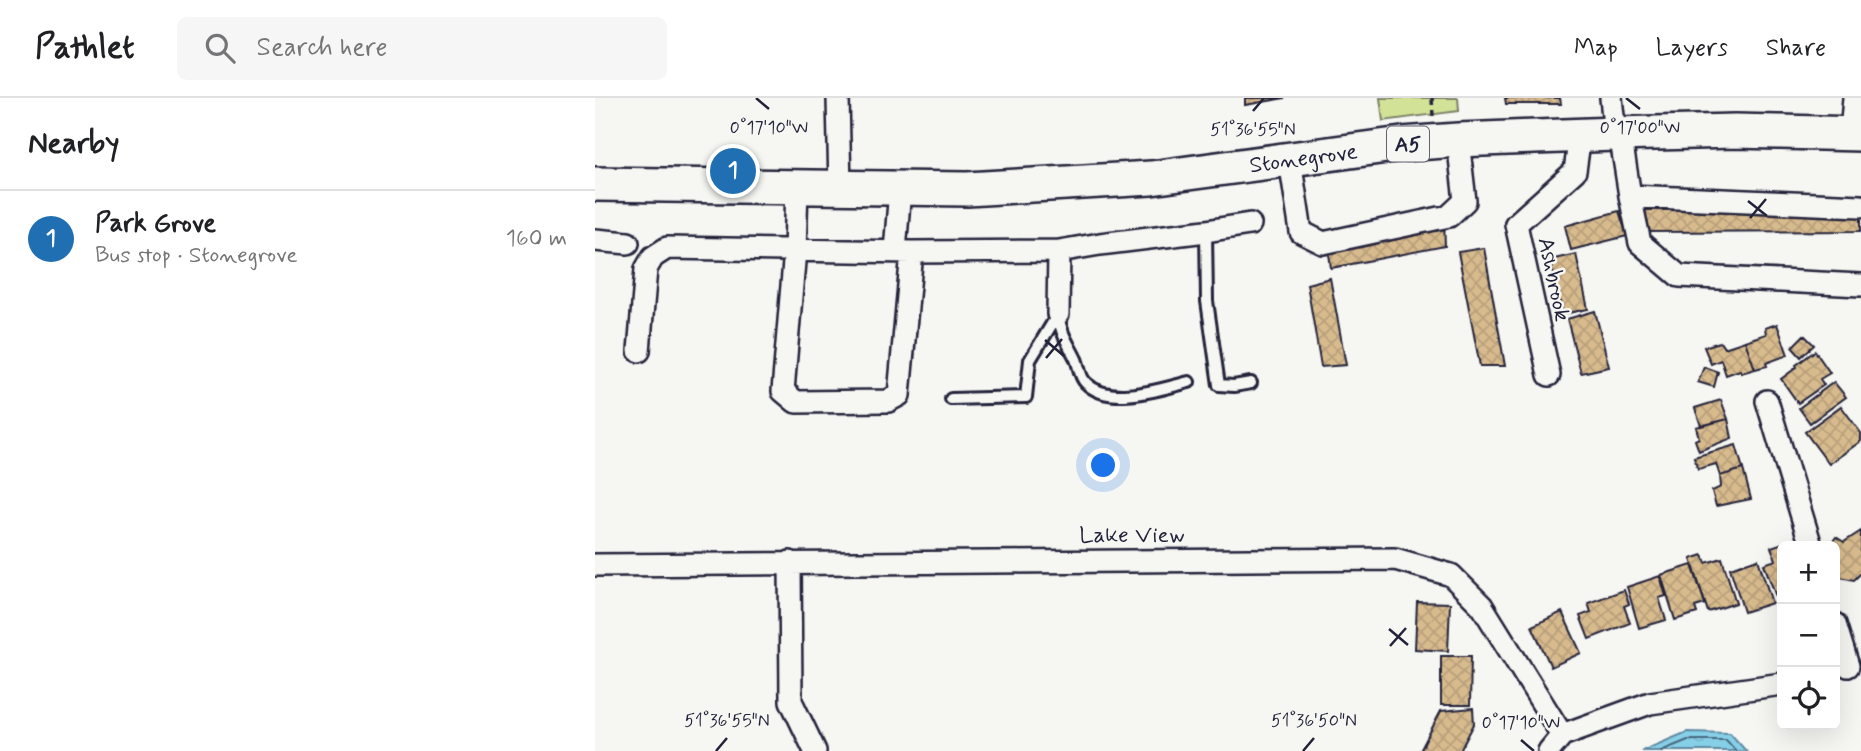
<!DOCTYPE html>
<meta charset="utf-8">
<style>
:root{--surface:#fff;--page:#f6f6f6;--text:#202124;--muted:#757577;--line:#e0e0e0;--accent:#1f6fb2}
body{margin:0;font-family:Mynerve,sans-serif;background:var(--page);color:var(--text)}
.controls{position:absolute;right:21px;bottom:21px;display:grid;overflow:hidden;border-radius:10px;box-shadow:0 7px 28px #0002}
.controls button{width:63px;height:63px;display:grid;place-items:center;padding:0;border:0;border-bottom:2px solid var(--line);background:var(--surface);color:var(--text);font:35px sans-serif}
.you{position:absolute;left:509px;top:368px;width:24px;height:24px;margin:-18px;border:5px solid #fff;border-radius:50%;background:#1a73e8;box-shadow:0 0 0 10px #1a73e833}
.badge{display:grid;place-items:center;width:46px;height:46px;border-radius:50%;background:var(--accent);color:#fff;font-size:23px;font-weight:700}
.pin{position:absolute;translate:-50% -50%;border:4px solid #fff;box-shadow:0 2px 7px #0006}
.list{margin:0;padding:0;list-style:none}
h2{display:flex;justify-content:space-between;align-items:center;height:91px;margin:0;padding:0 28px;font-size:30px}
h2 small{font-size:23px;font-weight:400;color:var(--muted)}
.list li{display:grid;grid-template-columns:46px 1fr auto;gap:21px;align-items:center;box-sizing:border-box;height:98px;padding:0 28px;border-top:2px solid var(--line)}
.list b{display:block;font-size:26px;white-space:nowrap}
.list p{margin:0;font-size:23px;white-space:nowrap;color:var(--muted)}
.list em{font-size:23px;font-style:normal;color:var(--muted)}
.icon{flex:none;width:38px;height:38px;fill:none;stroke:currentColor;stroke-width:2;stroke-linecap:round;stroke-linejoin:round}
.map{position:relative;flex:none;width:1266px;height:653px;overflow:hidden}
header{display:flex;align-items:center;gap:42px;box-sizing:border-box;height:98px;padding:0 35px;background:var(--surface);border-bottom:2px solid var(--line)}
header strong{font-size:33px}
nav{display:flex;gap:38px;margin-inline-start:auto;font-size:24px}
.search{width:490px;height:63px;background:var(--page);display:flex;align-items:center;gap:18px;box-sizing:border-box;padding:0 24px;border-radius:10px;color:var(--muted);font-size:26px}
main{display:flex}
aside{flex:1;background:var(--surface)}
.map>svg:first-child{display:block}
</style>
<header>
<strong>Pathlet</strong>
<div class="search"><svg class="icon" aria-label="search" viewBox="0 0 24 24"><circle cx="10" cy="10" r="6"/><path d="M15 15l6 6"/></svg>Search here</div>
<nav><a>Map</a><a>Layers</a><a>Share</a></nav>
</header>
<main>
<aside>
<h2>Nearby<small></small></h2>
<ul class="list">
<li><span class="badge">1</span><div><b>Park Grove</b><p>Bus stop · Stonegrove</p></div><em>160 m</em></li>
</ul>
</aside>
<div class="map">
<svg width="1266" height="653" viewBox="0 0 1266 653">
<defs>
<pattern id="water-ripples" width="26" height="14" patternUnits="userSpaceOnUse" patternTransform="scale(1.75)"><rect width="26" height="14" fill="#86d0e7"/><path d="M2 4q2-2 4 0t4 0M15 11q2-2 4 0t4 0" fill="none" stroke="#73b2c7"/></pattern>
<pattern id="building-cross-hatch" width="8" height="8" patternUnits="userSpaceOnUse" patternTransform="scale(1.75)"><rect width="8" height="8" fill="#d8bb8d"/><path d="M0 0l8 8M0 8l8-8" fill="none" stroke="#b9a07b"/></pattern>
</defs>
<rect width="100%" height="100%" fill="#f6f6f2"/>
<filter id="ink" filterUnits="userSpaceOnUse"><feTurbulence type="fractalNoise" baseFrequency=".0143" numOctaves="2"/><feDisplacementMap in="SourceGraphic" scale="14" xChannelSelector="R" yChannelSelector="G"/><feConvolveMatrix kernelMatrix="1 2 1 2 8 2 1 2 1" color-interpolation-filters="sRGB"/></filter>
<g filter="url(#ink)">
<!-- park -->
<path fill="#d2e296" stroke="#7a8268" stroke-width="2" d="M 785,0 L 863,0 L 864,13 L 788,23 Z"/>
<!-- water -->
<path fill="url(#water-ripples)" stroke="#5e8aa2" stroke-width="2" d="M 1092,634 L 1135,635 L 1151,653 L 1047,653 Z"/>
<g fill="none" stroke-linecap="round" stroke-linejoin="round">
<!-- shore -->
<path stroke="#4a6880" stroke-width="2" d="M 1066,653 L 1093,642 L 1131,642 L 1141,653"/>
</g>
<!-- building -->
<path fill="url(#building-cross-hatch)" stroke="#22223b" stroke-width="2" d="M 650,0 L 690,0 L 650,7 Z
M 910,0 L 965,0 L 966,6 L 911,6 Z
M 1266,111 L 1266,133 L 1050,134 L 1047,112 Z
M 1024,113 L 1032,138 L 976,152 L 970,128 Z
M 849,124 L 850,148 L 736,170 L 733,148 Z
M 889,150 L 910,268 L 885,268 L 863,154 Z
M 981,156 L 993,211 L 968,216 L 955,162 Z
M 735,180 L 751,267 L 726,269 L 712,186 Z
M 1000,213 L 1014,269 L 986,275 L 972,221 Z
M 1182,226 L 1193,257 L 1171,265 L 1172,268 L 1160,271 L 1150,243 L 1171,236 L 1170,230 Z
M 1209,237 L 1219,247 L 1206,259 L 1197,249 Z
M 1150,243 L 1160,271 L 1146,275 L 1145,272 L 1131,277 L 1126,262 L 1116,266 L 1109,249 L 1125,244 L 1129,250 Z
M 1220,253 L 1235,275 L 1225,281 L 1229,287 L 1203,305 L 1186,281 L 1202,269 L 1201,267 Z
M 1109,269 L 1123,274 L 1119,289 L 1103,284 Z
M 1239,284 L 1251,299 L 1215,325 L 1204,310 Z
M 1126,302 L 1133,321 L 1106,328 L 1100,310 Z
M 1246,308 L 1266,335 L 1266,343 L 1234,366 L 1210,334 Z
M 1133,321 L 1137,340 L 1104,353 L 1100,342 L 1104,340 L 1101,329 Z
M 1141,347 L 1148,371 L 1125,378 L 1121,366 L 1103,371 L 1099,359 Z
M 1148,371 L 1156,401 L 1121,408 L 1117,393 L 1126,389 L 1125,378 Z
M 1266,433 L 1266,475 L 1259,482 L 1240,478 L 1242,457 L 1240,454 L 1240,448 L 1235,447 L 1241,439 L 1249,444 Z
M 1197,442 L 1200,448 L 1187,448 L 1187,503 L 1183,504 L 1169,466 L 1181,462 L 1176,449 Z
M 1108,457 L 1111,465 L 1127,460 L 1141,505 L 1113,514 L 1096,461 Z
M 1163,461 L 1177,505 L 1149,514 L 1135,470 Z
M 1097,467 L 1110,506 L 1100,509 L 1102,515 L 1080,522 L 1066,477 Z
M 1065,478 L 1071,498 L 1064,500 L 1071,522 L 1044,530 L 1032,489 Z
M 1029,492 L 1034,506 L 1029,508 L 1035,525 L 994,541 L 985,518 L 996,514 L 993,505 Z
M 822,504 L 855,505 L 853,553 L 820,551 Z
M 967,514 L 986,555 L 956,569 L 937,528 Z
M 846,558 L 876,558 L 875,607 L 846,607 Z
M 878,610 L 879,626 L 865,653 L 825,653 L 846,613 Z"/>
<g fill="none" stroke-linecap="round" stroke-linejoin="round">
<defs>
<path id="lane" d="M 611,133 L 612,203 L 624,287 L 639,288 L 656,285
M 463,216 C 466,236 472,243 481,261 C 484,268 485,280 491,285 C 515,309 565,291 594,284
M 356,301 L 431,299 L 435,262 L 463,216"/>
<path id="street" d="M 243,0 L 245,91
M 1016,0 L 1020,36
M 1025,35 L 1035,98 L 1266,108
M 1256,35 L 1259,0
M 695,62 L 706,134 L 728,145 L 854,118 L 870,103 L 863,42
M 202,90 L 200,152 L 188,293 L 201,304 L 293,303 L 304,297 L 317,154
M 1035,98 L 1045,145 L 1084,178 L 1266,187
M 0,142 L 33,145
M 300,153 L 305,91
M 463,216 L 464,153
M 44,253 L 51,171 L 58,159 L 72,150 L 317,154 L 464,153 L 505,146 L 611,133 L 655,126
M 954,277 L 921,126 L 980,73 L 985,37
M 1172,303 L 1216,448
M 195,464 L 196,603 L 220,653
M 0,467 L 800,461 L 856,477 L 887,508 L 967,637 L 954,653
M 1240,526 L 1253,568
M 967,637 L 1055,605 L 1187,586"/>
<g id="primary">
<path id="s1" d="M 0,86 L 372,91 L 556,80 L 807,46 L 863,42 L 1020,36 L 1140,33 L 1266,36"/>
</g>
</defs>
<!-- lane casing -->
<use href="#lane" stroke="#22223b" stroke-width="16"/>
<!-- street casing -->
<use href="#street" stroke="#22223b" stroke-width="26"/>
<!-- primary casing -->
<use href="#primary" stroke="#22223b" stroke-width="38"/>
<!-- path -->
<path stroke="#22223b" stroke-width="3.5" stroke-dasharray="7 5" stroke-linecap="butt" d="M 837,0 L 838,18"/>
<!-- lane -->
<use href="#lane" stroke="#f6f6f2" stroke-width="10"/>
<!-- street -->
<use href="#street" stroke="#f6f6f2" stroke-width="21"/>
<!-- primary -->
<use href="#primary" stroke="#f6f6f2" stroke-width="33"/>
</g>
</g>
<!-- ticks -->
<path fill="none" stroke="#22223b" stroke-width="2.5" d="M 161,0 L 174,11M 1031,0 L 1045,11M 658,13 L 669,0M 1153,103 L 1172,118M 1155,120 L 1171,101M 450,242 L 469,258M 451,260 L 467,241M 794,531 L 813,547M 795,548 L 811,530M 926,642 L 939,653M 121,653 L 132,640M 708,653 L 719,640"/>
<g text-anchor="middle" stroke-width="5" stroke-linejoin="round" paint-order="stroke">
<!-- shield labels -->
<rect fill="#f6f6f2" stroke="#626272" stroke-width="2" x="792" y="28.5" width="42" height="35" rx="5"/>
<g font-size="21" font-weight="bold" fill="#22223b">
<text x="813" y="53">A5</text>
</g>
<!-- street labels -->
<g font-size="23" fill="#22223b" stroke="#f6f6f2">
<text dy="8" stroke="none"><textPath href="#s1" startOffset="710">Stonegrove</textPath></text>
<text transform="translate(960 181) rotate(78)" y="8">Ashbrook</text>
<text x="537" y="444">Lake View</text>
</g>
</g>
<g font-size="18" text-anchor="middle" fill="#22223b" stroke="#f6f6f2" stroke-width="5" stroke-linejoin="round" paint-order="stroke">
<text x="1045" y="35">0°17'00"W</text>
<text x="174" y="35">0°17'10"W</text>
<text x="658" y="37">51°36'55"N</text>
<text x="132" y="628">51°36'55"N</text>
<text x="719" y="628">51°36'50"N</text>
<text x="926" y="630">0°17'10"W</text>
</g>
</svg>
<div class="controls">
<button>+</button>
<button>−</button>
<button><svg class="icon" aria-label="locate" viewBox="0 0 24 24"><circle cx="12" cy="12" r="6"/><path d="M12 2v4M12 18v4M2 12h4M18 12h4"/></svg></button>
</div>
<div class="you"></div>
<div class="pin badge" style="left:138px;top:73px">1</div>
</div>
</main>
